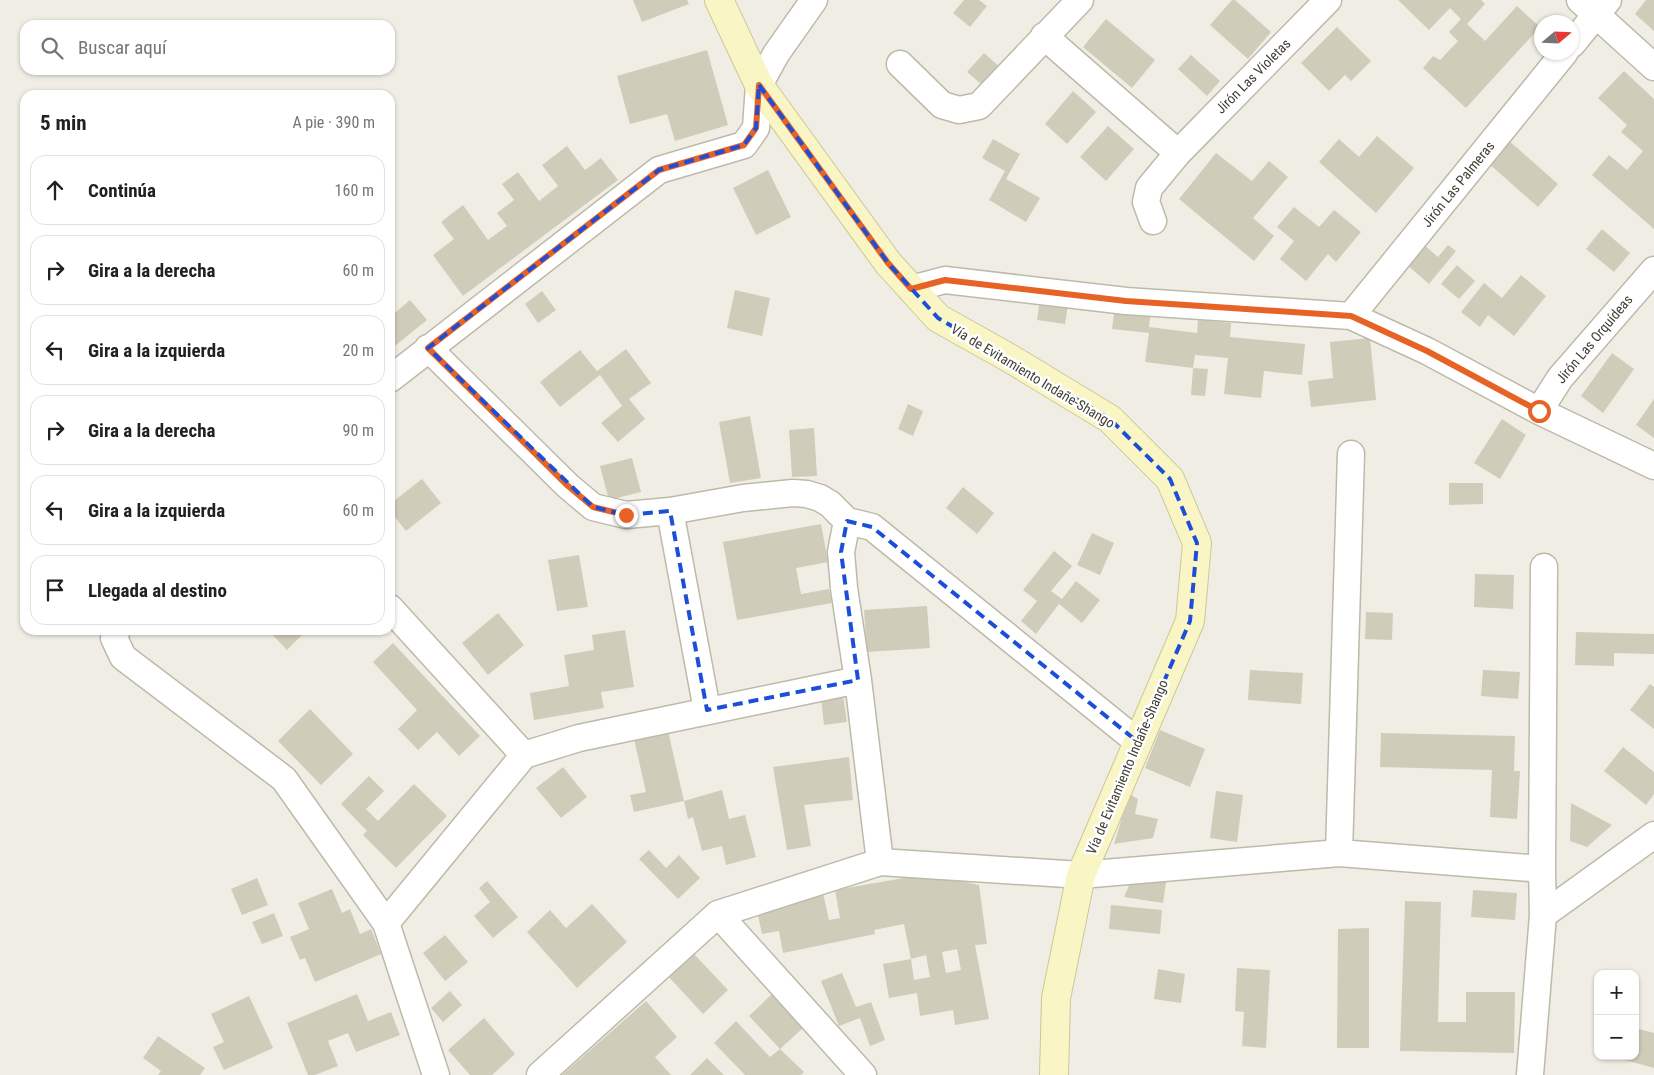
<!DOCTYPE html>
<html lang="es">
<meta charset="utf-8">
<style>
:root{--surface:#fff;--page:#f6f6f6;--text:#202124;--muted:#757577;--line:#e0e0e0}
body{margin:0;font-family:"Roboto Condensed",sans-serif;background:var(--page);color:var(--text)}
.controls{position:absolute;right:15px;bottom:15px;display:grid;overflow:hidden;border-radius:10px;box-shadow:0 1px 4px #0004}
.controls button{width:45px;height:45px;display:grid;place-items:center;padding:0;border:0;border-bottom:1px solid var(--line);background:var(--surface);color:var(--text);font:25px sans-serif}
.compass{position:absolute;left:1534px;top:15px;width:45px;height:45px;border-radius:50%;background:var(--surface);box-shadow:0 1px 4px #0004;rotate:71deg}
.stop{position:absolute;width:15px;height:15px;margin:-11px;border:4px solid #e66325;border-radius:50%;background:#fff}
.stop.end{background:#e66325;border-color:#fff;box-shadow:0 1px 5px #0008}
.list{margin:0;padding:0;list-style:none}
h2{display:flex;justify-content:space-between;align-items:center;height:65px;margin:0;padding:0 20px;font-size:21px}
h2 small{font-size:16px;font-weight:400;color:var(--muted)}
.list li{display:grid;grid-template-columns:32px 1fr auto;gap:15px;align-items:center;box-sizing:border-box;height:70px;margin:0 10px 10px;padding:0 10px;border:1px solid var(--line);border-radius:15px}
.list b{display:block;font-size:19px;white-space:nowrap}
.list em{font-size:16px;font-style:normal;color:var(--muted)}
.icon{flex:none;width:28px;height:28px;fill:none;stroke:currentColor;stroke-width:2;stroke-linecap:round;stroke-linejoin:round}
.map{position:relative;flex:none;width:1654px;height:1075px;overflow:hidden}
.search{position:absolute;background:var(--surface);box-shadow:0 1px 4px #0004;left:20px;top:20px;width:375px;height:55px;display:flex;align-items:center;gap:12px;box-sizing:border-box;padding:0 18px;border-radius:15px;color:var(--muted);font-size:19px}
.panel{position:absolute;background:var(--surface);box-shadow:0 1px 4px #0004;left:20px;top:90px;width:375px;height:545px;border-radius:15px}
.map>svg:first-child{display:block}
</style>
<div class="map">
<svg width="1654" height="1075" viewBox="0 0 1654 1075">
<rect width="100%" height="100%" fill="#f0eee4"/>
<!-- building -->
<path fill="#d0ccba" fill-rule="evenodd" d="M 633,0 L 687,0 L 689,4 L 642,22 Z
M 964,0 L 979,0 L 987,6 L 970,27 L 953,13 Z
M 1232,0 L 1235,0 L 1271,32 L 1248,59 L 1210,25 Z
M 1398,0 L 1481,0 L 1485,4 L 1467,24 L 1485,41 L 1517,6 L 1540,27 L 1466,108 L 1423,68 L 1433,56 L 1440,60 L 1458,41 L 1449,32 L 1461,19 L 1450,8 L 1429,30 Z
M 1646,0 L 1654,0 L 1654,31 L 1635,14 Z
M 1106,19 L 1155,60 L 1132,88 L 1083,47 Z
M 1337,27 L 1371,61 L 1351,81 L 1345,75 L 1329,91 L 1301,63 Z
M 707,50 L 728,125 L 675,141 L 667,114 L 630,124 L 617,76 Z
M 984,53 L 1003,70 L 987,89 L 967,72 Z
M 1191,55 L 1220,81 L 1207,96 L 1178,69 Z
M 1624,71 L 1654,99 L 1654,229 L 1592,175 L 1609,155 L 1627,170 L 1643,151 L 1621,132 L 1627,125 L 1598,98 Z
M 1073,91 L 1096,112 L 1067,144 L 1045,124 Z
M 1108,126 L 1134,149 L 1106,181 L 1080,157 Z
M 1377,136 L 1414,168 L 1376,213 L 1319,162 L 1339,139 L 1359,157 Z
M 993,139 L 1020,154 L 1006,179 L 1040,198 L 1026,222 L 989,200 L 1005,171 L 982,158 Z
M 1507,139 L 1558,184 L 1538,207 L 1487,162 Z
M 567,146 L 585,170 L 601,158 L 618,180 L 463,296 L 433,255 L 454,239 L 441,222 L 463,205 L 488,240 L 507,226 L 497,213 L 514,200 L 502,184 L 518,172 L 539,201 L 558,186 L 542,165 Z
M 1216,153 L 1252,181 L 1269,161 L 1288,177 L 1253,218 L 1274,236 L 1254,261 L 1179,199 Z
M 768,170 L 791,217 L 756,235 L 733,188 Z
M 1294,207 L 1319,227 L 1334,210 L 1361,232 L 1336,262 L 1328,254 L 1306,281 L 1280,259 L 1294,241 L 1277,227 Z
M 1602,229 L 1630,253 L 1614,272 L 1586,249 Z
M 1423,244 L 1438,257 L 1448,245 L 1456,251 L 1429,284 L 1406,264 Z
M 1457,265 L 1475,281 L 1459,299 L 1441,284 Z
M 1521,275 L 1546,296 L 1514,336 L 1488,315 L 1480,327 L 1461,312 L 1484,283 L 1502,298 Z
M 735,290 L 770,298 L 762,336 L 727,328 Z
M 542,291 L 556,310 L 538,323 L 525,304 Z
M 1041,293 L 1069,298 L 1065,324 L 1037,320 Z
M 410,300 L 427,320 L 391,349 L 390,317 Z
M 1115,307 L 1151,311 L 1149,327 L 1197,333 L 1198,320 L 1231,323 L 1230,337 L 1305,344 L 1302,375 L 1264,371 L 1261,398 L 1224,394 L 1228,358 L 1195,355 L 1193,368 L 1145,362 L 1149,333 L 1112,329 Z
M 1370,338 L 1376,400 L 1311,407 L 1308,381 L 1333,378 L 1330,342 Z
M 626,349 L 651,383 L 629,399 L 645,419 L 618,442 L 601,423 L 622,406 L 600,375 L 560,407 L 540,382 L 580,350 L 597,371 Z
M 1612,353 L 1634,369 L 1603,413 L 1581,396 Z
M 1193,368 L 1208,369 L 1205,396 L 1191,395 Z
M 1654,399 L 1654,438 L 1636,425 Z
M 908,404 L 923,411 L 913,436 L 898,429 Z
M 750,416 L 761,478 L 730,483 L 719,422 Z
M 1502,419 L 1526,435 L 1500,479 L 1474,463 Z
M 814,428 L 817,476 L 792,477 L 789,430 Z
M 632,458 L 641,492 L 609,500 L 600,466 Z
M 422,479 L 441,503 L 406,531 L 390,511 L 390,504 Z
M 1449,483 L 1483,483 L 1483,504 L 1449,505 Z
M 963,487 L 994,513 L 977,534 L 946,508 Z
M 821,524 L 828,562 L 796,568 L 801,594 L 829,589 L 832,603 L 737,620 L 723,542 Z
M 1092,533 L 1114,543 L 1100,575 L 1077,565 Z
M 1054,551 L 1072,566 L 1051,591 L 1062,599 L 1076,581 L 1100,600 L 1082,623 L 1059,604 L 1036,634 L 1021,621 L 1037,601 L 1023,590 Z
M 579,555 L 588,607 L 557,611 L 548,560 Z
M 1475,574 L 1514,575 L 1513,609 L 1474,607 Z
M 927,606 L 930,648 L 867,652 L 864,610 Z
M 1366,612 L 1393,613 L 1392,640 L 1365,639 Z
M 498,613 L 524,645 L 488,675 L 462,643 Z
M 268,630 L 307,630 L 287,650 Z
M 625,630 L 634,687 L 601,692 L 604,708 L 534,720 L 530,693 L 569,686 L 564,655 L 594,650 L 592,635 Z
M 1576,632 L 1654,634 L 1654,654 L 1614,653 L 1614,666 L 1575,665 Z
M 393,643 L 480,736 L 459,756 L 437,732 L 418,750 L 398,729 L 417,710 L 373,662 Z
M 1250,670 L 1303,673 L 1301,704 L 1248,700 Z
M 1483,670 L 1520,672 L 1518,699 L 1481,696 Z
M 1650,684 L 1654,687 L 1654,729 L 1630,710 Z
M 843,695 L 847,722 L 824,725 L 821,697 Z
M 310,709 L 353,754 L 321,785 L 278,741 Z
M 1160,730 L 1205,749 L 1190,787 L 1145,768 Z
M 668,731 L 684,801 L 634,812 L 630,795 L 646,792 L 634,739 Z
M 1381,733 L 1515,736 L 1514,771 L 1520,771 L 1517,819 L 1490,817 L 1492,770 L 1380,767 Z
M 1623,747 L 1654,772 L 1654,794 L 1646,805 L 1604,771 Z
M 849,757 L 853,800 L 804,805 L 811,846 L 787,850 L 773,767 Z
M 563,767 L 587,797 L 561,818 L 536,788 Z
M 369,776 L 384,791 L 366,809 L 378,821 L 414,784 L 447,816 L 396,868 L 363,835 L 367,831 L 341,804 Z
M 722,790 L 729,819 L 745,815 L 756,857 L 726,865 L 722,846 L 702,851 L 693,817 L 688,819 L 684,801 Z
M 1216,791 L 1243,795 L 1237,842 L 1210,838 Z
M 1129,794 L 1138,799 L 1135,814 L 1158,819 L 1153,838 L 1114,844 Z
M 1571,803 L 1612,825 L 1587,847 L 1570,841 Z
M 649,850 L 666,868 L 679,855 L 700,878 L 678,899 L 639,859 Z
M 927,874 L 979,885 L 987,944 L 975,945 L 989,1019 L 955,1025 L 953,1010 L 920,1016 L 917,993 L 889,998 L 883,964 L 911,959 L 914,980 L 930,977 L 926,955 L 911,959 L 904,924 L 874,930 L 875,934 L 783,953 L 779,931 L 762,934 L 756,906 L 823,893 L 829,920 L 840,918 L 835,890 ZM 957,949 L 961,970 L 946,973 L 942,952 Z
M 1167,876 L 1163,903 L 1124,897 L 1131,881 Z
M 257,878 L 268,905 L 242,915 L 231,889 Z
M 487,881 L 518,917 L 493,938 L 474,916 L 490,902 L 479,888 Z
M 332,889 L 342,913 L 350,909 L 360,934 L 371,929 L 381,954 L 315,982 L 305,958 L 300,960 L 290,937 L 309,929 L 298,903 Z
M 1473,890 L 1517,893 L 1515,920 L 1471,917 Z
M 1405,901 L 1441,902 L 1438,1022 L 1466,1022 L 1466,992 L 1515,992 L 1514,1053 L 1400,1051 Z
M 592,904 L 627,942 L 577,988 L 527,932 L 550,910 L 566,928 Z
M 1111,905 L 1162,910 L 1160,934 L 1109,929 Z
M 274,913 L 283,936 L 262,944 L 252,922 Z
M 1369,928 L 1369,1048 L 1337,1048 L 1338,929 Z
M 445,935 L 468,962 L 445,981 L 423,953 Z
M 693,953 L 728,990 L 703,1014 L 668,976 Z
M 1237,968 L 1270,970 L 1266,1048 L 1242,1046 L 1244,1012 L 1235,1011 Z
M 1158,969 L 1185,974 L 1181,1003 L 1154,999 Z
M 842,973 L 856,1007 L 871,1002 L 885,1040 L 870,1046 L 860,1018 L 839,1026 L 821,981 Z
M 450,991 L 462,1005 L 443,1022 L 431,1008 Z
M 357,994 L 368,1021 L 391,1012 L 400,1035 L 356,1052 L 348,1033 L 328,1041 L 338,1066 L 315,1075 L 308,1075 L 287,1023 Z
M 772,994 L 803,1028 L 780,1049 L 749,1016 Z
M 249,996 L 273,1048 L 224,1070 L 213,1047 L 224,1042 L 211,1014 Z
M 646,1001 L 677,1037 L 655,1057 L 671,1075 L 562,1075 Z
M 484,1018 L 515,1054 L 492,1075 L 470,1075 L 448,1050 Z
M 736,1021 L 770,1057 L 780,1049 L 804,1072 L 801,1075 L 745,1075 L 714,1043 Z
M 1635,1028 L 1654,1033 L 1654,1068 L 1625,1060 L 1626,1056 L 1635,1056 Z
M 158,1036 L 205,1068 L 200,1075 L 158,1075 L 161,1071 L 143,1058 Z
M 707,1058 L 724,1075 L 690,1075 Z"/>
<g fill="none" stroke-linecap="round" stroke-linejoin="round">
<defs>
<path id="minor" d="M 1580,0 L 1654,67
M 1044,36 L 1178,153 L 1149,188 L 1146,202 L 1153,221
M 1572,44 L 1608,0
M 900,64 L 942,105 L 959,110 L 979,106 L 1080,0
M 1178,153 L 1328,0
M 911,289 L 945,280 L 1126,301 L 1351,316 L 1427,351 L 1539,411 L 1654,466
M 1351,316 L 1565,52
M 428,348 L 568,486 L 593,507 L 626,515 L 670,511 L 707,710
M 390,379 L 659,170 L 744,145 L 756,128 L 759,85 L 776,54 L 814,0
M 1539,411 L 1560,378 L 1654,270
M 670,511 L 743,498 L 793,493 L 807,494 L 820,498 L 830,504 L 847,521 L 872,527 L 1138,742
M 847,521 L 841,552 L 844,588 L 858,680 L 880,862
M 390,608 L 524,755
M 117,630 L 114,638 L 123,657 L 284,779 L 386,923
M 1339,853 L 1351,454
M 718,914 L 863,1075
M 1543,915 L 1654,835
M 436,1075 L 386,923 L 524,755 L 579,738 L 858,680
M 540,1075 L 718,914 L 880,862 L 1081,875 L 1339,853 L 1542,869
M 1530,1075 L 1543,915 L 1542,869 L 1544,567"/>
<path id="secondary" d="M 719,0 L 759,85 L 888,263 L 938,318 L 1011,359 L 1110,419 L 1170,479 L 1197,543 L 1190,621 L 1081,875 L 1056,998 L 1054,1075"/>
</defs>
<!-- minor casing -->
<use href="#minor" stroke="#bdbaaa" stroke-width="29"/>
<!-- secondary casing -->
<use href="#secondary" stroke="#ccc797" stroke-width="30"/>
<!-- minor -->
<use href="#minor" stroke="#fff" stroke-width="26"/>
<!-- secondary -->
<use href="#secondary" stroke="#f9f5c5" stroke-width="28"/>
</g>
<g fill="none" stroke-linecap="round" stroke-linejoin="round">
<!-- route -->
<path stroke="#e66325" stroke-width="6" d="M 626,515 L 593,507 L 568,486 L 428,348 L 659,170 L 744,145 L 756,128 L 759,85 L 888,263 L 911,289 L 945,280 L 1126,301 L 1351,316 L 1427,351 L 1539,411"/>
</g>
<!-- marked area -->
<path fill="none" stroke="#1d4ed8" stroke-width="4" stroke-dasharray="10 6" stroke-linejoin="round" d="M 759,85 L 888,263 L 938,318 L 1110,419 L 1170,479 L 1197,543 L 1190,621 L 1138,742 L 872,527 L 847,521 L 841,552 L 858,680 L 707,710 L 670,511 L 626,515 L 593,507 L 428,348 L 659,170 L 744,145 L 756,128 Z"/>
<g text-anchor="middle" stroke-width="5" stroke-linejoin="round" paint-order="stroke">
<!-- street labels -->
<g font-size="14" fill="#413f34" stroke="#fff">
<text transform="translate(1253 76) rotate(-45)" y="5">Jirón Las Violetas</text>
<text transform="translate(1458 184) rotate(-51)" y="5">Jirón Las Palmeras</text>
<text transform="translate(1594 339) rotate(-50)" y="5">Jirón Las Orquídeas</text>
<text transform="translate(1033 376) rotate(31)" y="5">Vía de Evitamiento Indañe-Shango</text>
<text transform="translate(1127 767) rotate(-67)" y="5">Vía de Evitamiento Indañe-Shango</text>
</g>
</g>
</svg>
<div class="controls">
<button>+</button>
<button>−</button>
</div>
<svg class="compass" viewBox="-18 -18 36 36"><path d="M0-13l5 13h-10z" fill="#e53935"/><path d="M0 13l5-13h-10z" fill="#757577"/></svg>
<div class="stop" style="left:1539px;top:411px"></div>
<div class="stop end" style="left:626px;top:515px"></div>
<div class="search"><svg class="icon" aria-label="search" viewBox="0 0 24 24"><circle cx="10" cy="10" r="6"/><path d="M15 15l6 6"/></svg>Buscar aquí</div>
<section class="panel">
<h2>5 min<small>A pie · 390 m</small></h2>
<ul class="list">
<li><svg class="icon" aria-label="ahead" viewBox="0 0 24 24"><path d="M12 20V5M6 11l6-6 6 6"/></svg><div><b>Continúa</b></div><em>160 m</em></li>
<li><svg class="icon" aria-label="right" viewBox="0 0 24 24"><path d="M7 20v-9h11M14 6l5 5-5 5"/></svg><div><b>Gira a la derecha</b></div><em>60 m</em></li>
<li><svg class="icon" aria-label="left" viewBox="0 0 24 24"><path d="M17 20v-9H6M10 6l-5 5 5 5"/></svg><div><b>Gira a la izquierda</b></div><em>20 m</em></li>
<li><svg class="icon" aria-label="right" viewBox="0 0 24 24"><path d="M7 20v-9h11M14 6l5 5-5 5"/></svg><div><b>Gira a la derecha</b></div><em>90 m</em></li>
<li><svg class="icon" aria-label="left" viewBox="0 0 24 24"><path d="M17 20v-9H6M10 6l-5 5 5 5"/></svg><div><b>Gira a la izquierda</b></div><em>60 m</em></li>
<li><svg class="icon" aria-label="arrive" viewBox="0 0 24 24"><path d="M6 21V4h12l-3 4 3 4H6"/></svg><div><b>Llegada al destino</b></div></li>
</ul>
</section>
</div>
